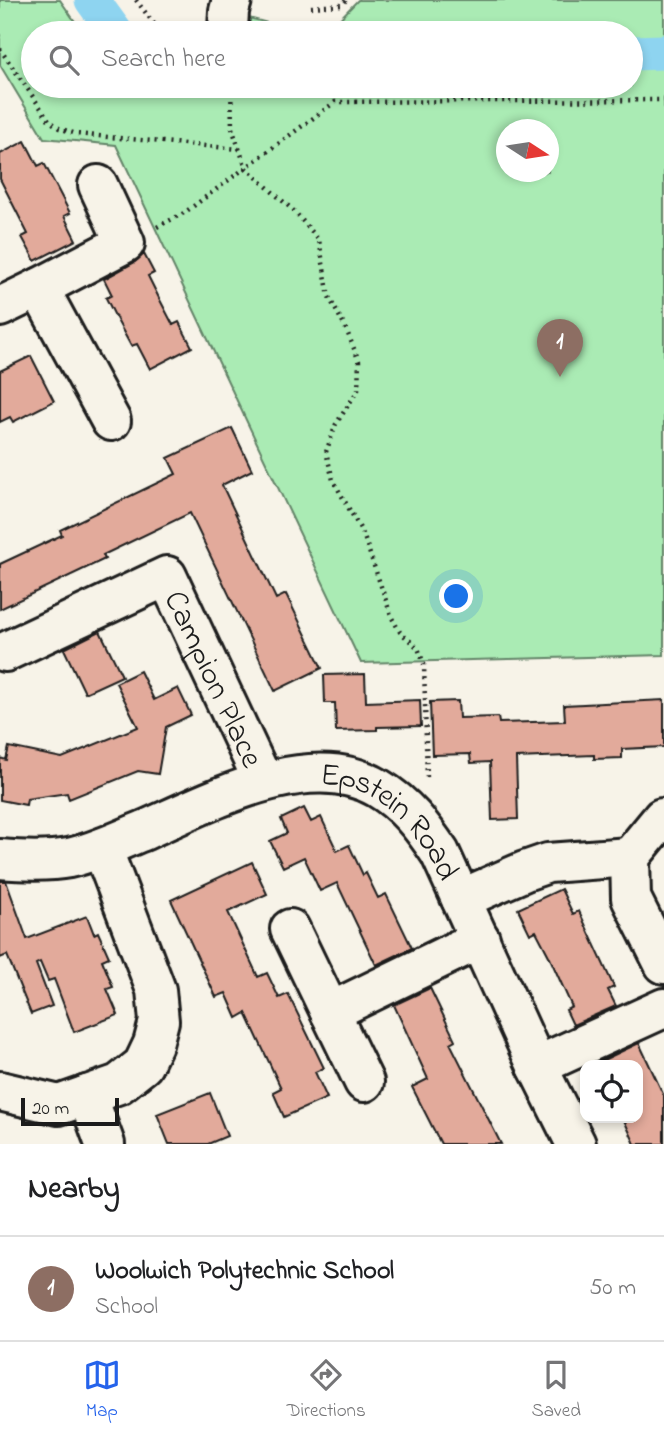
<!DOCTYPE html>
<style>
:root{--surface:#fff;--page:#f2f2f2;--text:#202124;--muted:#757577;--line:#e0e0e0;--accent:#2563eb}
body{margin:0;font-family:"Indie Flower",sans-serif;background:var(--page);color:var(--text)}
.controls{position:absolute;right:21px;bottom:21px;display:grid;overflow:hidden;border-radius:14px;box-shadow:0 4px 10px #0003}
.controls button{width:63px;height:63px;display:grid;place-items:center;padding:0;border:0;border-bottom:2px solid var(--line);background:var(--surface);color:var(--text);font:35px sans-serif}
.compass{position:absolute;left:496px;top:119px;width:63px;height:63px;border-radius:50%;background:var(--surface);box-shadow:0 4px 10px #0003;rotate:102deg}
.scale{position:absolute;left:21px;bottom:18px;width:98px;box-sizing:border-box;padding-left:7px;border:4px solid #1c1c1c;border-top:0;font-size:19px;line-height:24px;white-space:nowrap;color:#1c1c1c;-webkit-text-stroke:5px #f7f3e8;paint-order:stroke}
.you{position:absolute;left:457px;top:597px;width:24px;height:24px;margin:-18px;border:5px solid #fff;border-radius:50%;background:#1a73e8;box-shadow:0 0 0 10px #1a73e833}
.badge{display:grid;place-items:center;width:46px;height:46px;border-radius:50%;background:var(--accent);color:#fff;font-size:23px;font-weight:700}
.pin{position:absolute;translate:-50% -58px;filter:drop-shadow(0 2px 4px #0008)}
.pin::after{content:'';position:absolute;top:37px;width:24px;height:21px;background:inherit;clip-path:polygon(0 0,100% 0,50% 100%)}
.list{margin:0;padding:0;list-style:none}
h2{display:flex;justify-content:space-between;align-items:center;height:91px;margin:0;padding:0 28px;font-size:30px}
h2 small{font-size:23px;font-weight:400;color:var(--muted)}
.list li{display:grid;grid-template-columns:46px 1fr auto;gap:21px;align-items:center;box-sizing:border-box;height:105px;padding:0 28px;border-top:2px solid var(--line)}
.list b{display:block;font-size:26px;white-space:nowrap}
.list p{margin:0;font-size:23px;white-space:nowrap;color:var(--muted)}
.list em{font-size:23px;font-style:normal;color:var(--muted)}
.icon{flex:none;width:38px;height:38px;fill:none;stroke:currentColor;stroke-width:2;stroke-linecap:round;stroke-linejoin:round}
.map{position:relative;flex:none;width:664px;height:1144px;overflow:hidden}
.search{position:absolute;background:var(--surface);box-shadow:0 4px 10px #0003;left:21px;right:21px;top:21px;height:77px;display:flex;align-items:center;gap:18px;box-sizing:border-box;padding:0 24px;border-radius:38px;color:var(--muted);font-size:26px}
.sheet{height:196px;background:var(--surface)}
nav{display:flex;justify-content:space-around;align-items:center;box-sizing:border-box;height:98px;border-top:2px solid var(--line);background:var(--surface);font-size:19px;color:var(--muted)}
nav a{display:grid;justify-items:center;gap:4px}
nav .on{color:var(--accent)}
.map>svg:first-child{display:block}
</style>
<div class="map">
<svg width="664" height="1144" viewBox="0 0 664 1144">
<rect width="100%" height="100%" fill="#f7f3e8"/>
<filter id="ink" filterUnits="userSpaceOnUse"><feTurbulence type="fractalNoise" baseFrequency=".0143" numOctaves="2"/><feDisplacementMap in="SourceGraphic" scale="14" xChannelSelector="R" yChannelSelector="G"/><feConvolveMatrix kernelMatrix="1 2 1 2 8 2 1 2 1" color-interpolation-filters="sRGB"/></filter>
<g filter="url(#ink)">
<!-- green -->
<path fill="#aaebb4" stroke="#638468" stroke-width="2" fill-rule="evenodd" d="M 0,0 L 60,0 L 83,33 L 33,33 L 33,86 L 120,86 L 125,92 L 135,86 L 631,86 L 631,33 L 326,33 L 358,0 L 664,0 L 664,655 L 361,663 L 116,145 L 44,138 L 0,65 ZM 506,130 L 548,130 L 548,172 L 506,172 Z
M 245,17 L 306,33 L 220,33 Z"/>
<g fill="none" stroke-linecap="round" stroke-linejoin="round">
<!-- canal -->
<path stroke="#8ed4f0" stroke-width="35" d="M 92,0 L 116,33
M 631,53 L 664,52"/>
</g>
<!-- building -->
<path fill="#e2aa9b" stroke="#1c1c1c" stroke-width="2" d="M 25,141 L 38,166 L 44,163 L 70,213 L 64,216 L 76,240 L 35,261 L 22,237 L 28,234 L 0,179 L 0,154 Z
M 144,254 L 154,273 L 148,276 L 160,300 L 173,325 L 179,322 L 192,347 L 150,369 L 137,344 L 131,346 L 118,322 L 106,298 L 112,295 L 104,279 L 135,262 Z
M 31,356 L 54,401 L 13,422 L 10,417 L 0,422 L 0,371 Z
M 232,428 L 252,470 L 222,485 L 276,599 L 286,594 L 322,668 L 275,691 L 190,513 L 103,555 L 105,559 L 0,609 L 0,564 L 62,535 L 60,530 L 176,474 L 168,458 Z
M 100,631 L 122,676 L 85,693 L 64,649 Z
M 140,671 L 154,700 L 178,688 L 191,715 L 166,727 L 158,774 L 138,771 L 69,799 L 67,793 L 27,799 L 26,805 L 0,800 L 0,758 L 6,760 L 9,747 L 62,758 L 138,727 L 116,683 Z
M 365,674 L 366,702 L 420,700 L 421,726 L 377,727 L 377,730 L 336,731 L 335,703 L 325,703 L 324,675 Z
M 664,700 L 664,747 L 622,749 L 622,758 L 594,759 L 594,755 L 516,758 L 518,819 L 492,820 L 490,762 L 471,763 L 470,754 L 432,755 L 430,702 L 458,701 L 459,718 L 498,717 L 499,723 L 565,721 L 564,705 Z
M 304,808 L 311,822 L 321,817 L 337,851 L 349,845 L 363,875 L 366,873 L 378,898 L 386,894 L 412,948 L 376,965 L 337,883 L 320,891 L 304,857 L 283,867 L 270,841 L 287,833 L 281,819 Z
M 252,862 L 267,894 L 228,912 L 258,977 L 267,973 L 279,998 L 288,994 L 324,1068 L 315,1072 L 327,1098 L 284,1117 L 273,1092 L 281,1088 L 246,1013 L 237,1018 L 226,993 L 216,997 L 171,900 Z
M 0,881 L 6,881 L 27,939 L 87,916 L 94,934 L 98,932 L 109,957 L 102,960 L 113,987 L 107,989 L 118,1015 L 74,1032 L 54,979 L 48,981 L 40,962 L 36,964 L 52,1006 L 31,1014 L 7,955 L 0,958 Z
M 561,889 L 573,914 L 579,911 L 614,987 L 608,990 L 616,1006 L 573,1025 L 566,1010 L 572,1007 L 549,956 L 536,931 L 530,934 L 518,909 Z
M 430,988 L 455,1040 L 450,1043 L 501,1144 L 441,1144 L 412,1087 L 428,1079 L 394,1005 Z
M 639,1043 L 664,1096 L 664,1144 L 635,1144 L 623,1118 L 638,1118 L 638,1065 L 598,1065 L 597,1063 Z
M 210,1093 L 227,1136 L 208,1144 L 169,1144 L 157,1114 Z"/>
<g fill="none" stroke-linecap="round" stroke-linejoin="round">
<defs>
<g id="minor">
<path d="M 228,29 L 229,11 L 232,0"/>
<path d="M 39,288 L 111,421"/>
<path d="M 0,307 L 39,288 L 125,243 L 98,185"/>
<path id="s1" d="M 5,652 L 167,576 L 263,781"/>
<path d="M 664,818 L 662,818 L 630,857 L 631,898 L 664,964"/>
<path id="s2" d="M 0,859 C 23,861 47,862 69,858 C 96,852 120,840 145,830 C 209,802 310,747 378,788 C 405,804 423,827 440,853 L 537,1066 L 576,1144"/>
<path d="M 461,899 L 525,871 L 548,863 L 630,857"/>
<path d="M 290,929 L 330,1012 L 480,939"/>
<path d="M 330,1012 L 364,1082"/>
<path d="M 537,1066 L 664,1008"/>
<path d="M 0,1091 L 59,1105 L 119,1084 L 143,1065 L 153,1044 L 159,1021 L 156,990 L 102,848"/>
<path d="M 87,1095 L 105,1144"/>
</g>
</defs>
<!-- minor casing -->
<use href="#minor" stroke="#1c1c1c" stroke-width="44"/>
<!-- path -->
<path stroke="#1c1c1c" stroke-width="4.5" stroke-dasharray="2 5" stroke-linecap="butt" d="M 136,0 L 161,33
M 311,7 L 342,5 L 346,0
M 0,49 L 49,120 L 59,128 L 76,134 L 239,149
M 231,86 L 232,128 L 246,168 L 295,212 L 319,240 L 329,297 L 346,329 L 359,361 L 358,390 L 336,424 L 326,452 L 333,480 L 363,534 L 392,618 L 400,632 L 418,648 L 424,664 L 427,781
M 157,227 L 184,213 L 335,102 L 664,100"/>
<!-- minor -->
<use href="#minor" stroke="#f7f3e8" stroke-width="38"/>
</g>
</g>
<g text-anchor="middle" stroke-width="5" stroke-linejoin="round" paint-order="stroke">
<!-- street labels -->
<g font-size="32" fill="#1c1c1c" stroke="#f7f3e8">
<text dy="11" stroke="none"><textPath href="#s1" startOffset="292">Campion Place</textPath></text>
<text dy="11" stroke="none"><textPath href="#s2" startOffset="425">Epstein Road</textPath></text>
</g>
</g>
</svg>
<div class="controls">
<button><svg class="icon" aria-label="locate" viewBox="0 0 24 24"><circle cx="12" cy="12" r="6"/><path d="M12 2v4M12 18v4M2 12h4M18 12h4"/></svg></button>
</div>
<svg class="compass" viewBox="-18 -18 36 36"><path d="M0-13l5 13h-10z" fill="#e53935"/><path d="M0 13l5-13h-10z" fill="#757577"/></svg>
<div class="scale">20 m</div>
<div class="you"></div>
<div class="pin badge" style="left:560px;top:377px;background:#8d6e63">1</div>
<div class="search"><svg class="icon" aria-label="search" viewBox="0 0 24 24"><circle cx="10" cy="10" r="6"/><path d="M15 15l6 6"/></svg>Search here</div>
</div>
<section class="sheet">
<h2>Nearby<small></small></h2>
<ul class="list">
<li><span class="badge" style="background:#8d6e63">1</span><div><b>Woolwich Polytechnic School</b><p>School</p></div><em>50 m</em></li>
</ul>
</section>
<nav>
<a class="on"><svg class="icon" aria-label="map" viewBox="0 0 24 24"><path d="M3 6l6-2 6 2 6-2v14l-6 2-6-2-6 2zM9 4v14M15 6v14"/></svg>Map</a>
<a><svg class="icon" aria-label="directions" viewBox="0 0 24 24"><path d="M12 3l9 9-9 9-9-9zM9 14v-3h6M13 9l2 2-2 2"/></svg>Directions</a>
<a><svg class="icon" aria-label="saved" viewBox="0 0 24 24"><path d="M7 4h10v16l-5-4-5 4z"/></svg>Saved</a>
</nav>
